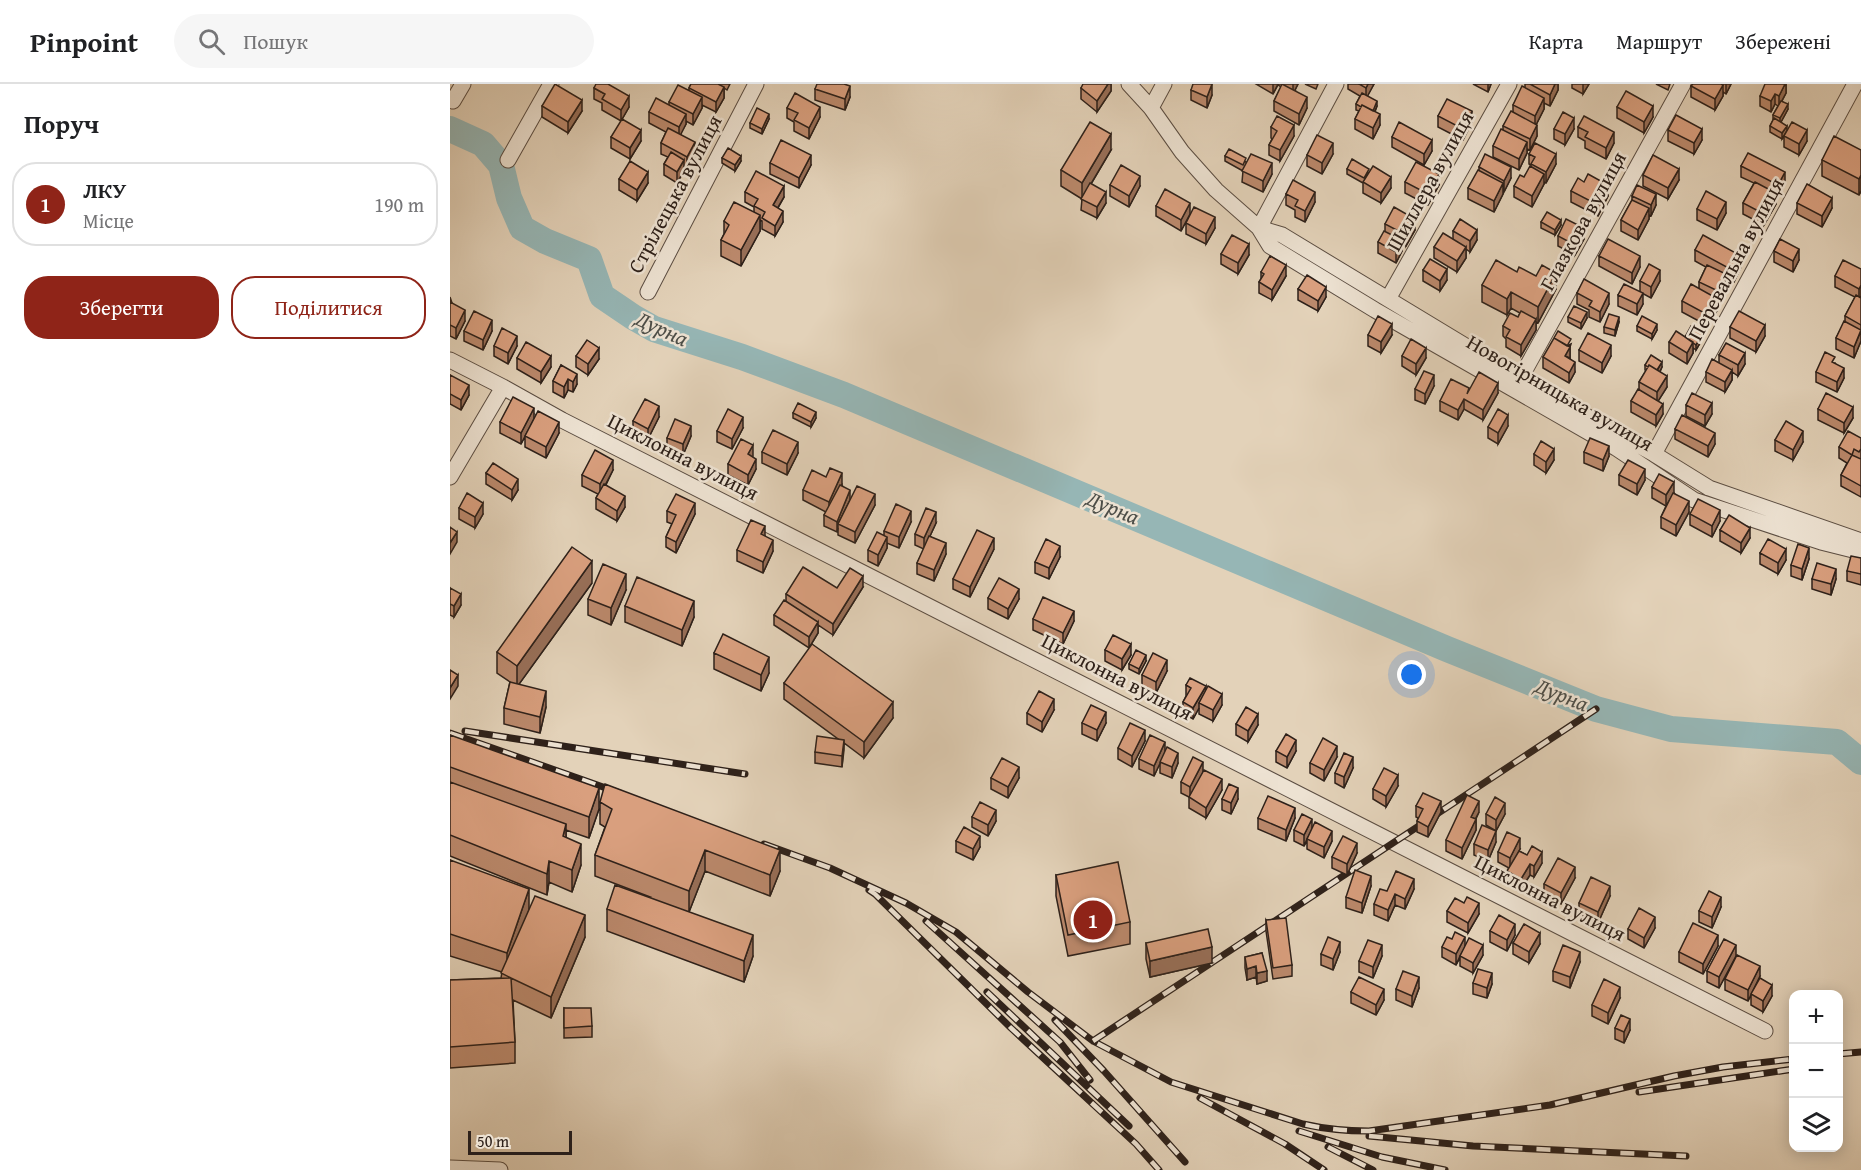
<!DOCTYPE html>
<html lang="uk">
<meta charset="utf-8">
<style>
:root{--surface:#fff;--page:#f6f6f6;--text:#202124;--muted:#757577;--line:#e0e0e0;--accent:#8f2418}
body{margin:0;font-family:"Gentium Book Plus",serif;background:var(--page);color:var(--text)}
.controls{position:absolute;right:18px;bottom:18px;display:grid;overflow:hidden;border-radius:12px;box-shadow:0 3px 15px #0003}
.controls button{width:54px;height:54px;display:grid;place-items:center;padding:0;border:0;border-bottom:2px solid var(--line);background:var(--surface);color:var(--text);font:30px sans-serif}
.scale{position:absolute;left:18px;bottom:15px;width:104px;box-sizing:border-box;padding-left:6px;border:3px solid #2e211a;border-top:0;font-size:16px;line-height:21px;white-space:nowrap;color:#2e211a;-webkit-text-stroke:4px #ede2d2;paint-order:stroke}
.you{position:absolute;left:962px;top:591px;width:21px;height:21px;margin:-15px;border:4px solid #fff;border-radius:50%;background:#1a73e8;box-shadow:0 0 0 9px #1a73e833}
.badge{display:grid;place-items:center;width:39px;height:39px;border-radius:50%;background:var(--accent);color:#fff;font-size:20px;font-weight:700}
.pin{position:absolute;translate:-50% -50%;border:3px solid #fff;box-shadow:0 2px 6px #0006}
.list{margin:0;padding:0;list-style:none}
h2{display:flex;justify-content:space-between;align-items:center;height:78px;margin:0;padding:0 24px;font-size:26px}
h2 small{font-size:20px;font-weight:400;color:var(--muted)}
.list li{display:grid;grid-template-columns:39px 1fr auto;gap:18px;align-items:center;box-sizing:border-box;height:84px;margin:0 12px 12px;padding:0 12px;border:2px solid var(--line);border-radius:24px}
.list b{display:block;font-size:22px;white-space:nowrap}
.list p{margin:0;font-size:20px;white-space:nowrap;color:var(--muted)}
.list em{font-size:20px;font-style:normal;color:var(--muted)}
.actions{display:flex;gap:12px;padding:18px 24px}
.actions a{flex:1;padding:14px 0;border:2px solid var(--accent);border-radius:24px;text-align:center;font-size:21px;color:var(--accent)}
.actions .main{background:var(--accent);color:#fff}
.icon{flex:none;width:33px;height:33px;fill:none;stroke:currentColor;stroke-width:2;stroke-linecap:round;stroke-linejoin:round}
.map{position:relative;flex:none;width:1411px;height:1086px;overflow:hidden}
header{display:flex;align-items:center;gap:36px;box-sizing:border-box;height:84px;padding:0 30px;background:var(--surface);border-bottom:2px solid var(--line)}
header strong{font-size:28px}
nav{display:flex;gap:33px;margin-inline-start:auto;font-size:21px}
.search{width:420px;height:54px;background:var(--page);display:flex;align-items:center;gap:15px;box-sizing:border-box;padding:0 21px;border-radius:33px;color:var(--muted);font-size:22px}
main{display:flex}
aside{flex:1;background:var(--surface)}
.map>svg:first-child{display:block}
</style>
<header>
<strong>Pinpoint</strong>
<div class="search"><svg class="icon" aria-label="search" viewBox="0 0 24 24"><circle cx="10" cy="10" r="6"/><path d="M15 15l6 6"/></svg>Пошук</div>
<nav><a>Карта</a><a>Маршрут</a><a>Збережені</a></nav>
</header>
<main>
<aside>
<h2>Поруч<small></small></h2>
<ul class="list">
<li><span class="badge">1</span><div><b>ЛКУ</b><p>Місце</p></div><em>190 m</em></li>
</ul>
<div class="actions"><a class="main">Зберегти</a><a>Поділитися</a></div>
</aside>
<div class="map">
<svg width="1411" height="1086" viewBox="0 0 1411 1086">
<rect width="100%" height="100%" fill="#e3d2b9"/>
<filter id="stains"><feTurbulence type="fractalNoise" baseFrequency=".00333" numOctaves="4"/><feColorMatrix values="0 0 0 0 .2 0 0 0 0 .09 0 0 0 0 .02 0 0 0 .5 -.17"/></filter>
<radialGradient id="worn" r=".72"><stop offset=".6" stop-color="#630" stop-opacity="0"/><stop offset="1" stop-color="#630" stop-opacity=".3"/></radialGradient>
<g fill="none" stroke-linecap="round" stroke-linejoin="round">
<!-- river -->
<path stroke="#96b6b5" stroke-width="26" d="M 0,45 L 33,60 L 51,81 L 59,114 L 72,144 L 95,157 L 139,175 L 152,212 L 183,233 L 204,245 L 292,273 L 394,311 L 997,565 L 1146,625 L 1221,645 L 1387,658 L 1411,678"/>
<defs>
<path id="minor" d="M 679,0 L 701,24 L 732,68 L 766,106 L 809,144 L 820,162 L 925,226 L 1166,364 L 1244,416 L 1371,458 L 1411,468
M 886,0 L 809,144 L 832,151 L 1070,295 L 1204,370 L 1259,404 L 1411,457
M 3,17 L 13,0
M 701,24 L 714,0
M 58,76 L 101,0
M 198,208 L 306,0
M 938,215 L 1059,0
M 0,276 L 53,303 L 112,336 L 1315,947
M 1070,295 L 1233,0
M 1204,370 L 1405,0
M 0,393 L 53,303
M 0,1084 L 50,1086"/>
</defs>
<!-- minor casing -->
<use href="#minor" stroke="#5b4d42" stroke-width="17"/>
<!-- minor -->
<use href="#minor" stroke="#ede2d2" stroke-width="15"/>
<defs>
<path id="rail" d="M 15,647 L 295,690
M 0,649 L 170,709
M 314,760 L 380,784 L 456,819 L 506,848 L 578,908 L 643,957 L 721,998 L 853,1040 C 875,1045 896,1047 919,1047 L 1100,1021 L 1224,992 L 1273,983 L 1344,975
M 419,806 L 425,810 L 561,944 L 686,1060 L 709,1086
M 476,837 L 610,958 L 640,996
M 537,908 L 679,1042
M 605,936 L 654,987 L 735,1078
M 643,957 L 1146,625
M 1388,970 L 1411,968
M 1189,1008 L 1344,985
M 750,1014 L 835,1060 L 874,1086
M 849,1047 L 932,1073 L 995,1086
M 919,1052 L 1023,1062 L 1236,1072
M 878,1063 L 923,1086"/>
</defs>
<!-- rail casing -->
<use href="#rail" stroke="#2e211a" stroke-width="7"/>
<!-- rail -->
<use href="#rail" stroke="#ede2d2" stroke-width="4.5" stroke-dasharray="14" stroke-linecap="butt"/>
</g>
<!-- wall -->
<path fill="#bb896c" stroke="#2e211a" stroke-width="1.5" d="M 241,0 L 280,0 L 277,6 L 274,4 L 274,14 L 266,28 L 252,21 L 252,24 L 243,41 L 236,37 L 236,40 L 230,50 L 245,69 L 237,84 L 234,82 L 234,87 L 227,99 L 214,91 L 214,80 L 218,73 L 211,70 L 211,59 L 216,48 L 199,39 L 199,28 L 219,21 L 219,18 L 239,6 L 239,4 Z
M 661,0 L 661,7 L 647,28 L 631,15 L 631,4 Z
M 806,0 L 848,0 L 845,6 L 857,24 L 849,41 L 824,27 L 824,17 L 831,3 L 828,1 L 823,10 Z
M 855,0 L 868,0 L 866,5 Z
M 898,0 L 924,0 L 917,12 L 927,22 L 925,28 L 930,41 L 923,55 L 905,45 L 905,35 L 909,27 L 906,26 L 906,20 L 910,12 L 898,5 Z
M 1023,0 L 1041,0 L 1038,8 Z
M 1075,0 L 1108,0 L 1108,6 L 1100,22 L 1094,19 L 1094,25 L 1086,41 L 1087,52 L 1080,66 L 1077,65 L 1077,69 L 1069,86 L 1043,73 L 1043,62 L 1053,46 L 1053,42 L 1063,28 L 1063,21 L 1075,4 Z
M 1122,0 L 1139,0 L 1133,10 L 1122,4 Z
M 1206,0 L 1220,0 L 1218,6 Z
M 1243,0 L 1281,0 L 1276,10 L 1273,8 L 1273,12 L 1265,26 L 1241,13 L 1241,2 Z
M 1336,0 L 1336,9 L 1332,17 L 1338,25 L 1331,38 L 1337,47 L 1357,57 L 1349,71 L 1334,63 L 1334,52 L 1335,50 L 1332,55 L 1320,48 L 1320,42 L 1323,36 L 1323,31 L 1328,22 L 1325,20 L 1321,28 L 1310,22 L 1310,12 Z
M 144,4 L 179,23 L 171,37 L 152,26 L 152,19 L 144,15 Z
M 365,5 L 400,13 L 395,26 L 365,16 Z
M 741,6 L 762,11 L 757,24 L 741,16 Z
M 92,22 L 132,27 L 118,49 L 92,33 Z
M 1167,23 L 1203,33 L 1194,49 L 1167,34 Z
M 337,24 L 370,33 L 359,55 L 344,47 L 344,38 L 337,34 Z
M 988,32 L 1022,38 L 1013,56 L 988,43 Z
M 319,35 L 312,50 L 300,44 L 300,39 Z
M 821,43 L 844,52 L 830,77 L 819,71 L 819,61 L 822,55 L 821,54 Z
M 1128,43 L 1164,59 L 1156,75 L 1135,64 L 1135,57 L 1128,53 Z
M 1104,45 L 1124,45 L 1115,61 L 1104,55 Z
M 1218,46 L 1252,56 L 1244,70 L 1218,57 Z
M 161,53 L 191,57 L 180,75 L 161,64 Z
M 942,53 L 982,67 L 974,81 L 942,63 Z
M 661,66 L 641,100 L 656,119 L 647,134 L 631,126 L 632,115 L 611,102 L 611,86 Z
M 1411,66 L 1411,107 L 1409,111 L 1372,92 L 1372,76 Z
M 883,70 L 872,90 L 857,82 L 857,71 Z
M 1079,70 L 1106,80 L 1096,99 L 1094,98 L 1094,100 L 1082,123 L 1064,113 L 1064,102 L 1074,93 L 1081,83 L 1081,81 L 1079,80 Z
M 775,72 L 796,78 L 822,90 L 813,108 L 792,98 L 793,87 L 775,77 Z
M 272,74 L 291,77 L 285,87 L 272,79 Z
M 320,79 L 361,81 L 349,104 L 320,90 Z
M 1291,82 L 1335,99 L 1328,112 L 1326,111 L 1326,120 L 1314,141 L 1293,130 L 1293,119 L 1304,99 L 1291,93 Z
M 1029,83 L 1061,94 L 1044,128 L 1018,115 L 1018,104 L 1029,87 Z
M 897,85 L 919,89 L 941,104 L 931,119 L 913,109 L 913,99 L 897,90 Z
M 1193,91 L 1229,96 L 1218,115 L 1193,102 Z
M 169,95 L 198,99 L 187,117 L 169,106 Z
M 955,98 L 989,101 L 978,121 L 955,109 Z
M 660,101 L 690,102 L 679,123 L 660,112 Z
M 1121,107 L 1158,112 L 1148,132 L 1121,118 Z
M 295,108 L 334,113 L 328,124 L 333,138 L 325,152 L 312,145 L 312,137 L 310,136 L 310,147 L 291,182 L 271,172 L 271,156 L 274,150 L 274,137 L 304,128 L 304,123 L 295,118 Z
M 836,110 L 865,118 L 855,138 L 845,133 L 845,126 L 836,121 Z
M 1182,112 L 1206,121 L 1201,132 L 1199,131 L 1199,135 L 1188,156 L 1171,147 L 1171,136 L 1182,116 Z
M 1347,119 L 1382,124 L 1372,143 L 1347,130 Z
M 706,122 L 740,130 L 731,147 L 706,132 Z
M 1247,125 L 1276,129 L 1267,146 L 1247,136 Z
M 1091,138 L 1111,141 L 1105,151 L 1091,144 Z
M 736,139 L 765,144 L 756,160 L 736,150 Z
M 935,140 L 965,146 L 956,162 L 952,160 L 952,167 L 946,179 L 928,169 L 928,158 L 935,148 Z
M 1003,147 L 1027,156 L 1020,168 L 1016,165 L 1016,174 L 1007,188 L 984,174 L 984,163 L 1003,155 Z
M 1108,152 L 1134,155 L 1125,171 L 1108,162 Z
M 1245,166 L 1291,183 L 1284,198 L 1278,195 L 1278,202 L 1270,218 L 1268,218 L 1268,225 L 1258,242 L 1232,228 L 1232,217 L 1249,204 L 1249,198 L 1256,183 L 1245,177 Z
M 1324,167 L 1349,176 L 1343,188 L 1324,178 Z
M 771,170 L 799,171 L 788,190 L 771,180 Z
M 1149,172 L 1190,183 L 1182,200 L 1149,182 Z
M 1411,185 L 1410,213 L 1411,214 L 1411,257 L 1404,274 L 1386,265 L 1386,254 L 1395,238 L 1395,232 L 1405,213 L 1385,203 L 1385,192 Z
M 973,186 L 997,196 L 990,207 L 973,197 Z
M 811,188 L 836,192 L 822,216 L 809,209 L 809,198 L 811,195 Z
M 1067,188 L 1106,205 L 1088,239 L 1086,238 L 1086,246 L 1071,272 L 1056,263 L 1056,255 L 1053,252 L 1053,242 L 1068,233 L 1070,229 L 1061,224 L 1057,231 L 1032,218 L 1032,201 Z
M 1190,197 L 1210,197 L 1201,214 L 1190,208 Z
M 848,205 L 876,213 L 868,227 L 848,216 Z
M 1127,209 L 1159,220 L 1150,238 L 1139,233 L 1139,226 L 1127,220 Z
M 1168,211 L 1193,220 L 1187,231 L 1168,222 Z
M 0,213 L 2,219 L 15,237 L 6,255 L 0,252 Z
M 1118,233 L 1137,234 L 1131,245 L 1118,238 Z
M 1169,238 L 1165,252 L 1154,249 L 1154,243 Z
M 1187,242 L 1207,246 L 1202,255 L 1187,247 Z
M 1280,243 L 1315,252 L 1306,268 L 1280,254 Z
M 14,247 L 42,247 L 33,266 L 14,257 Z
M 918,251 L 942,251 L 931,269 L 918,262 Z
M 1235,253 L 1253,254 L 1246,266 L 1243,264 L 1243,269 L 1237,280 L 1219,269 L 1219,258 Z
M 1121,260 L 1120,263 L 1120,274 L 1125,288 L 1119,299 L 1093,284 L 1093,273 Z
M 44,262 L 67,262 L 58,280 L 44,272 Z
M 1129,266 L 1161,272 L 1152,289 L 1129,277 Z
M 1269,271 L 1295,280 L 1288,292 L 1282,288 L 1282,296 L 1275,308 L 1256,298 L 1256,288 L 1269,279 Z
M 126,272 L 149,275 L 138,291 L 126,283 Z
M 952,272 L 976,274 L 966,291 L 952,282 Z
M 67,274 L 101,283 L 91,299 L 67,285 Z
M 1385,279 L 1394,294 L 1387,308 L 1366,298 L 1366,288 Z
M 111,281 L 127,300 L 123,308 L 118,306 L 114,314 L 103,308 L 103,297 Z
M 1195,281 L 1212,283 L 1210,288 L 1217,303 L 1208,317 L 1213,330 L 1206,342 L 1181,328 L 1181,317 L 1189,306 L 1189,298 L 1196,287 L 1195,286 Z
M 0,291 L 19,311 L 11,326 L 0,320 Z
M 984,302 L 975,320 L 965,316 L 965,305 Z
M 1019,307 L 1048,309 L 1033,336 L 1014,325 L 1008,336 L 990,327 L 990,317 Z
M 1236,321 L 1262,330 L 1255,342 L 1236,332 Z
M 1368,325 L 1403,334 L 1394,349 L 1368,336 Z
M 343,329 L 366,334 L 361,343 L 343,334 Z
M 209,333 L 198,355 L 183,348 L 183,337 Z
M 84,335 L 71,360 L 50,349 L 50,338 Z
M 1058,342 L 1048,360 L 1038,354 L 1038,343 Z
M 293,344 L 282,365 L 267,358 L 267,347 Z
M 1225,345 L 1265,360 L 1258,373 L 1225,355 Z
M 109,349 L 96,374 L 75,363 L 75,352 Z
M 241,352 L 233,371 L 217,364 L 217,354 Z
M 1411,354 L 1411,413 L 1391,402 L 1391,391 L 1397,379 L 1389,374 L 1389,363 Z
M 1325,356 L 1353,358 L 1343,376 L 1325,367 Z
M 312,368 L 348,369 L 337,391 L 312,379 Z
M 1134,368 L 1159,372 L 1153,387 L 1134,379 Z
M 1084,370 L 1104,376 L 1096,389 L 1084,381 Z
M 278,380 L 306,385 L 298,401 L 278,391 Z
M 163,386 L 156,401 L 175,423 L 167,437 L 146,425 L 146,414 L 148,410 L 132,402 L 132,391 Z
M 36,389 L 68,406 L 62,416 L 36,400 Z
M 1169,391 L 1195,396 L 1187,411 L 1169,401 Z
M 392,400 L 392,401 L 400,416 L 425,421 L 405,459 L 388,451 L 388,444 L 387,448 L 374,442 L 374,431 L 376,428 L 353,416 L 353,406 Z
M 1202,403 L 1224,409 L 1239,428 L 1226,452 L 1211,444 L 1211,433 L 1216,422 L 1202,414 Z
M 9,424 L 33,430 L 25,444 L 9,435 Z
M 217,427 L 245,430 L 226,469 L 216,463 L 216,453 L 222,440 L 217,438 Z
M 1240,430 L 1270,437 L 1262,453 L 1240,441 Z
M 461,438 L 449,464 L 437,459 L 437,464 L 428,482 L 418,477 L 418,466 L 434,451 L 434,447 Z
M 486,439 L 480,452 L 496,470 L 484,497 L 467,490 L 467,479 L 474,465 L 465,461 L 465,450 Z
M 1270,446 L 1300,454 L 1291,469 L 1270,457 Z
M 315,452 L 323,467 L 313,489 L 287,477 L 287,466 Z
M 544,465 L 520,513 L 503,505 L 503,495 Z
M 1310,469 L 1336,476 L 1328,490 L 1310,480 Z
M 610,473 L 599,495 L 585,489 L 585,478 Z
M 1411,474 L 1411,501 L 1397,497 L 1397,487 Z
M 1359,475 L 1352,496 L 1341,492 L 1341,481 Z
M 1362,495 L 1386,495 L 1381,511 L 1362,505 Z
M 142,499 L 69,600 L 96,623 L 90,649 L 54,640 L 54,624 L 60,598 L 47,589 L 47,568 Z
M 413,503 L 383,551 L 368,541 L 368,549 L 359,564 L 324,541 L 324,531 L 336,518 L 336,510 L 387,504 Z
M 0,504 L 11,521 L 4,533 L 0,531 Z
M 176,506 L 161,541 L 138,531 L 138,515 Z
M 538,514 L 569,515 L 558,535 L 538,525 Z
M 175,522 L 244,533 L 232,562 L 175,538 Z
M 583,535 L 624,537 L 613,560 L 583,546 Z
M 655,566 L 681,571 L 672,586 L 655,577 Z
M 264,569 L 319,589 L 311,607 L 264,585 Z
M 696,577 L 689,590 L 679,585 L 679,580 Z
M 717,587 L 706,609 L 692,602 L 692,591 Z
M 334,599 L 443,634 L 414,674 L 394,659 L 392,683 L 365,679 L 365,668 L 388,655 L 334,615 Z
M 736,601 L 756,607 L 772,621 L 763,637 L 749,630 L 749,624 L 743,635 L 733,629 L 733,618 L 736,612 Z
M 604,626 L 592,648 L 577,640 L 577,629 Z
M 632,639 L 656,639 L 647,657 L 632,650 Z
M 786,640 L 808,641 L 798,658 L 786,651 Z
M 0,651 L 149,725 L 139,754 L 116,746 L 116,753 L 131,781 L 122,808 L 99,798 L 97,811 L 0,772 Z
M 695,657 L 682,683 L 668,675 L 668,664 Z
M 826,667 L 846,667 L 837,684 L 826,678 Z
M 715,668 L 728,679 L 722,694 L 710,689 L 710,679 L 704,692 L 689,685 L 689,675 Z
M 887,673 L 874,697 L 860,689 L 860,679 Z
M 903,684 L 894,704 L 885,699 L 885,689 Z
M 753,688 L 772,706 L 756,734 L 739,724 L 739,713 L 731,709 L 731,698 Z
M 541,694 L 569,694 L 558,714 L 541,705 Z
M 948,702 L 936,723 L 923,715 L 923,705 Z
M 772,715 L 788,715 L 781,730 L 772,726 Z
M 150,718 L 330,787 L 320,812 L 255,787 L 239,828 L 303,872 L 294,898 L 157,847 L 157,825 L 200,813 L 145,792 L 145,771 L 155,743 L 150,740 Z
M 966,722 L 991,728 L 978,753 L 967,748 L 967,737 L 968,734 L 966,733 Z
M 1029,728 L 1026,735 L 1026,746 L 1012,775 L 996,767 L 996,756 Z
M 1036,730 L 1055,730 L 1046,747 L 1036,741 Z
M 522,733 L 546,737 L 538,752 L 522,743 Z
M 808,734 L 845,734 L 836,757 L 808,745 Z
M 862,743 L 882,757 L 874,774 L 857,765 L 857,757 L 854,762 L 844,757 L 844,746 Z
M 506,757 L 530,763 L 523,776 L 506,768 Z
M 1046,758 L 1038,777 L 1024,771 L 1024,760 Z
M 1070,765 L 1069,767 L 1092,779 L 1084,793 L 1080,791 L 1071,805 L 1057,798 L 1057,787 L 1059,784 L 1048,778 L 1048,768 Z
M 907,769 L 897,791 L 882,784 L 882,773 Z
M 0,776 L 79,826 L 135,853 L 101,934 L 63,916 L 65,958 L 65,979 L 0,984 L 0,896 L 51,894 L 52,888 L 0,872 Z
M 606,791 L 680,838 L 680,860 L 618,872 L 606,812 Z
M 1125,794 L 1111,820 L 1094,811 L 1094,800 Z
M 921,802 L 912,829 L 896,824 L 896,813 Z
M 964,805 L 955,825 L 945,821 L 938,837 L 924,831 L 924,820 L 937,807 Z
M 1160,812 L 1148,839 L 1129,830 L 1129,819 Z
M 1271,823 L 1262,844 L 1249,838 L 1249,827 Z
M 997,827 L 1029,830 L 1018,849 L 997,838 Z
M 816,836 L 842,881 L 842,892 L 823,895 L 816,847 Z
M 1205,844 L 1194,864 L 1178,855 L 1178,845 Z
M 1040,847 L 1065,851 L 1057,867 L 1040,858 Z
M 1002,855 L 1033,871 L 1023,889 L 1010,882 L 1010,874 L 1006,881 L 992,873 L 992,863 Z
M 696,859 L 762,879 L 700,893 L 696,875 Z
M 1063,859 L 1090,860 L 1079,879 L 1063,870 Z
M 1268,862 L 1253,890 L 1229,878 L 1229,868 Z
M 890,868 L 883,886 L 871,881 L 871,870 Z
M 812,869 L 817,897 L 807,900 L 806,893 L 797,896 L 795,884 L 795,873 Z
M 932,872 L 923,894 L 909,888 L 909,877 Z
M 1286,872 L 1269,904 L 1257,898 L 1257,887 Z
M 1130,878 L 1120,904 L 1103,897 L 1103,887 Z
M 1310,892 L 1298,917 L 1275,906 L 1275,895 Z
M 1023,899 L 1042,900 L 1037,914 L 1023,910 Z
M 969,904 L 962,923 L 946,916 L 946,905 Z
M 901,908 L 934,916 L 926,931 L 901,919 Z
M 1301,910 L 1322,912 L 1313,928 L 1301,921 Z
M 1170,914 L 1158,940 L 1142,932 L 1142,921 Z
M 114,924 L 142,942 L 142,953 L 114,954 Z
M 1165,944 L 1180,946 L 1174,959 L 1165,955 Z"/>
<!-- shaded-wall -->
<path fill="#986f58" stroke="#2e211a" stroke-width="1.5" d="M 658,0 L 661,0 L 661,7 L 647,28 L 647,17 Z
M 762,0 L 762,11 L 757,24 L 757,13 Z
M 823,0 L 828,0 L 823,10 Z
M 843,0 L 848,0 L 843,10 Z
M 918,0 L 924,0 L 916,15 L 916,4 Z
M 1038,0 L 1041,0 L 1038,8 Z
M 1105,0 L 1108,0 L 1108,6 L 1100,22 L 1100,11 Z
M 1133,0 L 1139,0 L 1133,10 Z
M 1276,0 L 1281,0 L 1276,10 Z
M 1335,0 L 1336,0 L 1336,9 L 1329,22 L 1329,12 Z
M 1273,1 L 1273,12 L 1265,26 L 1265,15 Z
M 400,2 L 400,13 L 395,26 L 395,15 Z
M 274,3 L 274,14 L 266,28 L 266,18 Z
M 1325,10 L 1325,20 L 1321,28 L 1321,17 Z
M 179,12 L 179,23 L 171,37 L 171,26 Z
M 252,13 L 252,24 L 243,41 L 243,30 Z
M 857,13 L 857,24 L 849,41 L 849,30 Z
M 1094,14 L 1094,25 L 1085,43 L 1085,32 Z
M 132,16 L 132,27 L 118,49 L 118,38 Z
M 927,17 L 927,22 L 922,33 L 922,28 Z
M 1338,20 L 1338,25 L 1330,40 L 1330,34 Z
M 1203,22 L 1203,33 L 1194,49 L 1194,38 Z
M 370,23 L 370,33 L 359,55 L 359,44 Z
M 1022,27 L 1022,38 L 1013,56 L 1013,45 Z
M 236,30 L 236,40 L 229,54 L 229,43 Z
M 319,30 L 319,35 L 312,50 L 312,45 Z
M 930,30 L 930,41 L 923,55 L 923,44 Z
M 1124,34 L 1124,45 L 1115,61 L 1115,50 Z
M 844,41 L 844,52 L 830,77 L 830,66 Z
M 1087,41 L 1087,52 L 1080,66 L 1080,55 Z
M 1337,42 L 1337,47 L 1332,55 L 1332,49 Z
M 1252,45 L 1252,56 L 1244,70 L 1244,59 Z
M 191,46 L 191,57 L 180,75 L 180,64 Z
M 1357,46 L 1357,57 L 1349,71 L 1349,60 Z
M 1164,48 L 1164,59 L 1156,75 L 1156,64 Z
M 661,50 L 661,66 L 632,115 L 632,99 Z
M 982,56 L 982,67 L 974,81 L 974,70 Z
M 245,58 L 245,69 L 237,84 L 237,73 Z
M 1077,58 L 1077,69 L 1069,86 L 1069,75 Z
M 883,59 L 883,70 L 872,90 L 872,79 Z
M 1106,70 L 1106,80 L 1096,99 L 1096,88 Z
M 361,71 L 361,81 L 349,104 L 349,94 Z
M 291,72 L 291,77 L 285,87 L 285,81 Z
M 234,76 L 234,87 L 227,99 L 227,88 Z
M 822,79 L 822,90 L 813,108 L 813,97 Z
M 1061,83 L 1061,94 L 1054,108 L 1054,97 Z
M 1229,85 L 1229,96 L 1218,115 L 1218,104 Z
M 198,88 L 198,99 L 187,117 L 187,106 Z
M 1335,88 L 1335,99 L 1328,112 L 1328,101 Z
M 989,90 L 989,101 L 978,121 L 978,110 Z
M 1094,90 L 1094,100 L 1082,123 L 1082,112 Z
M 1411,91 L 1411,107 L 1409,111 L 1409,95 Z
M 690,92 L 690,102 L 679,123 L 679,112 Z
M 941,93 L 941,104 L 931,119 L 931,109 Z
M 1053,99 L 1053,110 L 1044,128 L 1044,117 Z
M 1158,101 L 1158,112 L 1148,132 L 1148,121 Z
M 334,102 L 334,113 L 323,132 L 323,121 Z
M 656,108 L 656,119 L 647,134 L 647,123 Z
M 865,108 L 865,118 L 855,138 L 855,127 Z
M 1326,109 L 1326,120 L 1314,141 L 1314,130 Z
M 1206,110 L 1206,121 L 1201,132 L 1201,121 Z
M 1382,114 L 1382,124 L 1372,143 L 1372,132 Z
M 1276,118 L 1276,129 L 1267,146 L 1267,135 Z
M 740,119 L 740,130 L 731,147 L 731,136 Z
M 1199,124 L 1199,135 L 1188,156 L 1188,146 Z
M 333,127 L 333,138 L 325,152 L 325,142 Z
M 310,131 L 310,147 L 291,182 L 291,166 Z
M 765,133 L 765,144 L 756,160 L 756,150 Z
M 965,135 L 965,146 L 956,162 L 956,151 Z
M 1111,136 L 1111,141 L 1105,151 L 1105,146 Z
M 1134,144 L 1134,155 L 1125,171 L 1125,161 Z
M 1027,146 L 1027,156 L 1020,168 L 1020,157 Z
M 952,156 L 952,167 L 946,179 L 946,168 Z
M 799,160 L 799,171 L 788,190 L 788,179 Z
M 1016,163 L 1016,174 L 1007,188 L 1007,177 Z
M 1349,165 L 1349,176 L 1343,188 L 1343,177 Z
M 1190,172 L 1190,183 L 1182,200 L 1182,189 Z
M 1291,172 L 1291,183 L 1284,198 L 1284,187 Z
M 836,181 L 836,192 L 822,216 L 822,206 Z
M 997,185 L 997,196 L 990,207 L 990,197 Z
M 1210,186 L 1210,197 L 1201,214 L 1201,203 Z
M 1106,189 L 1106,205 L 1088,239 L 1088,223 Z
M 1278,191 L 1278,202 L 1270,218 L 1270,208 Z
M 1411,201 L 1411,212 L 1409,215 L 1409,205 Z
M 876,203 L 876,213 L 868,227 L 868,217 Z
M 1061,208 L 1061,224 L 1057,231 L 1057,215 Z
M 1159,209 L 1159,220 L 1150,238 L 1150,228 Z
M 1193,209 L 1193,220 L 1187,231 L 1187,220 Z
M 1268,215 L 1268,225 L 1258,242 L 1258,231 Z
M 15,226 L 15,237 L 6,255 L 6,244 Z
M 1137,228 L 1137,234 L 1131,245 L 1131,239 Z
M 1169,233 L 1169,238 L 1165,252 L 1165,246 Z
M 1086,235 L 1086,246 L 1071,272 L 1071,261 Z
M 42,236 L 42,247 L 33,266 L 33,256 Z
M 942,240 L 942,251 L 931,269 L 931,258 Z
M 1207,240 L 1207,246 L 1202,255 L 1202,250 Z
M 1315,241 L 1315,252 L 1306,268 L 1306,257 Z
M 1411,247 L 1411,257 L 1404,274 L 1404,263 Z
M 1253,249 L 1253,254 L 1246,266 L 1246,261 Z
M 67,252 L 67,262 L 58,280 L 58,269 Z
M 1243,258 L 1243,269 L 1237,280 L 1237,269 Z
M 1161,261 L 1161,272 L 1152,289 L 1152,279 Z
M 1120,263 L 1120,274 L 1115,272 Z
M 149,264 L 149,275 L 138,291 L 138,280 Z
M 976,264 L 976,274 L 966,291 L 966,280 Z
M 1295,269 L 1295,280 L 1288,292 L 1288,281 Z
M 101,272 L 101,283 L 91,299 L 91,288 Z
M 1125,278 L 1125,288 L 1119,299 L 1119,289 Z
M 1212,278 L 1212,283 L 1207,293 L 1207,287 Z
M 1394,284 L 1394,294 L 1387,308 L 1387,298 Z
M 1282,286 L 1282,296 L 1275,308 L 1275,298 Z
M 127,290 L 127,300 L 123,308 L 123,298 Z
M 984,291 L 984,302 L 975,320 L 975,310 Z
M 1217,292 L 1217,303 L 1207,319 L 1207,308 Z
M 118,295 L 118,306 L 114,314 L 114,303 Z
M 1048,299 L 1048,309 L 1033,336 L 1033,326 Z
M 19,301 L 19,311 L 11,326 L 11,316 Z
M 1014,315 L 1014,325 L 1008,336 L 1008,326 Z
M 1262,319 L 1262,330 L 1255,342 L 1255,331 Z
M 1213,320 L 1213,330 L 1206,342 L 1206,331 Z
M 209,322 L 209,333 L 198,355 L 198,345 Z
M 1403,323 L 1403,334 L 1394,349 L 1394,339 Z
M 84,324 L 84,335 L 71,360 L 71,349 Z
M 366,328 L 366,334 L 361,343 L 361,338 Z
M 1058,331 L 1058,342 L 1048,360 L 1048,349 Z
M 293,333 L 293,344 L 282,365 L 282,355 Z
M 109,338 L 109,349 L 96,374 L 96,363 Z
M 241,342 L 241,352 L 233,371 L 233,360 Z
M 1353,347 L 1353,358 L 1343,376 L 1343,366 Z
M 1265,349 L 1265,360 L 1258,373 L 1258,362 Z
M 348,358 L 348,369 L 337,391 L 337,380 Z
M 303,361 L 303,372 L 298,381 L 298,370 Z
M 1159,362 L 1159,372 L 1153,387 L 1153,376 Z
M 1104,365 L 1104,376 L 1096,389 L 1096,378 Z
M 306,375 L 306,385 L 298,401 L 298,391 Z
M 163,376 L 163,386 L 150,411 L 150,400 Z
M 1195,385 L 1195,396 L 1187,411 L 1187,400 Z
M 392,389 L 392,400 L 379,429 L 379,418 Z
M 68,395 L 68,406 L 62,416 L 62,406 Z
M 1224,398 L 1224,409 L 1216,422 L 1216,411 Z
M 400,406 L 400,416 L 388,440 L 388,444 L 387,448 L 387,438 Z
M 425,410 L 425,421 L 405,459 L 405,448 Z
M 175,412 L 175,423 L 167,437 L 167,427 Z
M 1239,417 L 1239,428 L 1226,452 L 1226,441 Z
M 33,419 L 33,430 L 25,444 L 25,433 Z
M 245,419 L 245,430 L 226,469 L 226,458 Z
M 1270,426 L 1270,437 L 1262,453 L 1262,442 Z
M 461,427 L 461,438 L 449,464 L 449,453 Z
M 486,428 L 486,439 L 474,465 L 474,454 Z
M 315,442 L 315,453 L 311,450 Z
M 1300,444 L 1300,454 L 1291,469 L 1291,459 Z
M 7,448 L 7,458 L 0,470 L 0,459 Z
M 437,453 L 437,464 L 428,482 L 428,471 Z
M 544,454 L 544,465 L 520,513 L 520,503 Z
M 323,456 L 323,467 L 313,489 L 313,478 Z
M 496,459 L 496,470 L 484,497 L 484,486 Z
M 610,462 L 610,473 L 599,495 L 599,484 Z
M 1359,464 L 1359,475 L 1352,496 L 1352,485 Z
M 1336,465 L 1336,476 L 1328,490 L 1328,479 Z
M 142,477 L 142,499 L 67,603 L 67,582 Z
M 1386,485 L 1386,495 L 1381,511 L 1381,500 Z
M 176,490 L 176,506 L 161,541 L 161,524 Z
M 413,492 L 413,503 L 383,551 L 383,540 Z
M 569,505 L 569,515 L 558,535 L 558,525 Z
M 11,510 L 11,521 L 4,533 L 4,522 Z
M 244,517 L 244,533 L 232,562 L 232,546 Z
M 624,527 L 624,537 L 613,560 L 613,549 Z
M 368,538 L 368,549 L 359,564 L 359,553 Z
M 681,560 L 681,571 L 672,586 L 672,575 Z
M 696,571 L 696,577 L 689,590 L 689,585 Z
M 319,573 L 319,589 L 311,607 L 311,591 Z
M 717,576 L 717,587 L 706,609 L 706,598 Z
M 8,591 L 8,602 L 0,615 L 0,604 Z
M 756,602 L 756,613 L 749,619 L 749,624 L 743,635 L 743,624 Z
M 96,607 L 96,623 L 90,649 L 90,633 Z
M 772,610 L 772,621 L 763,637 L 763,626 Z
M 604,615 L 604,626 L 592,648 L 592,638 Z
M 443,618 L 443,634 L 414,674 L 414,658 Z
M 656,628 L 656,639 L 647,657 L 647,646 Z
M 808,630 L 808,641 L 798,658 L 798,647 Z
M 695,646 L 695,657 L 682,683 L 682,672 Z
M 394,656 L 394,666 L 392,683 L 392,672 Z
M 846,656 L 846,667 L 837,684 L 837,673 Z
M 715,658 L 715,669 L 704,692 L 704,682 Z
M 887,662 L 887,673 L 874,697 L 874,686 Z
M 728,669 L 728,679 L 722,694 L 722,683 Z
M 903,673 L 903,684 L 894,704 L 894,693 Z
M 753,678 L 753,689 L 740,714 L 740,703 Z
M 569,683 L 569,694 L 558,714 L 558,703 Z
M 948,691 L 948,702 L 936,723 L 936,712 Z
M 772,695 L 772,706 L 756,734 L 756,724 Z
M 149,704 L 149,725 L 139,754 L 139,733 Z
M 788,704 L 788,715 L 781,730 L 781,719 Z
M 991,717 L 991,728 L 978,753 L 978,743 Z
M 1029,717 L 1029,728 L 1021,743 L 1021,733 Z
M 1055,719 L 1055,730 L 1046,747 L 1046,736 Z
M 845,724 L 845,734 L 836,757 L 836,746 Z
M 546,726 L 546,737 L 538,752 L 538,741 Z
M 862,735 L 862,746 L 857,755 L 854,762 L 854,751 Z
M 1026,735 L 1026,746 L 1012,775 L 1012,764 Z
M 116,740 L 116,761 L 113,752 Z
M 882,747 L 882,757 L 874,774 L 874,763 Z
M 1046,747 L 1046,758 L 1038,777 L 1038,766 Z
M 530,752 L 530,763 L 523,776 L 523,765 Z
M 1070,754 L 1070,765 L 1060,785 L 1060,774 Z
M 907,759 L 907,769 L 897,791 L 897,780 Z
M 131,760 L 131,781 L 122,808 L 122,786 Z
M 255,766 L 255,787 L 239,828 L 239,807 Z
M 330,766 L 330,787 L 320,812 L 320,791 Z
M 1092,768 L 1092,779 L 1084,793 L 1084,782 Z
M 99,777 L 99,798 L 97,811 L 97,790 Z
M 1080,780 L 1080,791 L 1071,805 L 1071,795 Z
M 1125,783 L 1125,794 L 1111,820 L 1111,809 Z
M 921,792 L 921,802 L 912,829 L 912,819 Z
M 964,795 L 964,805 L 955,825 L 955,815 Z
M 1160,802 L 1160,812 L 1148,839 L 1148,828 Z
M 79,805 L 79,826 L 57,890 L 57,869 Z
M 945,810 L 945,821 L 938,837 L 938,826 Z
M 1271,813 L 1271,823 L 1262,844 L 1262,833 Z
M 1029,819 L 1029,830 L 1018,849 L 1018,839 Z
M 135,831 L 135,853 L 101,934 L 101,913 Z
M 1205,833 L 1205,844 L 1194,864 L 1194,854 Z
M 1065,840 L 1065,851 L 1057,867 L 1057,856 Z
M 1090,849 L 1090,860 L 1079,879 L 1079,868 Z
M 303,851 L 303,872 L 294,898 L 294,877 Z
M 1268,851 L 1268,862 L 1253,890 L 1253,880 Z
M 1015,853 L 1015,864 L 1010,872 L 1006,881 L 1006,870 Z
M 890,858 L 890,868 L 883,886 L 883,875 Z
M 932,861 L 932,872 L 923,894 L 923,883 Z
M 1033,861 L 1033,871 L 1023,889 L 1023,879 Z
M 1286,861 L 1286,872 L 1269,904 L 1269,893 Z
M 762,863 L 762,879 L 700,893 L 700,877 Z
M 1130,868 L 1130,878 L 1120,904 L 1120,893 Z
M 806,882 L 806,893 L 797,896 L 797,885 Z
M 1310,882 L 1310,892 L 1298,917 L 1298,906 Z
M 817,887 L 817,897 L 807,900 L 807,889 Z
M 1042,889 L 1042,900 L 1037,914 L 1037,904 Z
M 969,893 L 969,904 L 962,923 L 962,912 Z
M 1322,901 L 1322,912 L 1313,928 L 1313,917 Z
M 1170,903 L 1170,914 L 1158,940 L 1158,929 Z
M 934,905 L 934,916 L 926,931 L 926,921 Z
M 1180,935 L 1180,946 L 1174,959 L 1174,948 Z"/>
<!-- building -->
<path fill="#d99f7e" stroke="#2e211a" stroke-width="1.5" d="M 105,0 L 132,16 L 118,38 L 92,22 Z
M 146,0 L 158,0 L 179,12 L 171,26 L 152,15 L 155,10 L 144,4 Z
M 241,0 L 268,0 L 274,3 L 266,18 L 239,4 Z
M 367,0 L 394,0 L 400,2 L 395,15 L 365,5 Z
M 633,0 L 658,0 L 647,17 L 631,4 Z
M 743,0 L 762,0 L 757,13 L 741,6 Z
M 832,0 L 857,13 L 849,30 L 824,17 Z
M 909,0 L 918,0 L 916,4 Z
M 1080,0 L 1105,0 L 1100,11 Z
M 1243,0 L 1271,0 L 1273,1 L 1265,15 L 1241,2 Z
M 1315,0 L 1335,0 L 1329,12 L 1325,10 L 1321,17 L 1310,12 Z
M 228,1 L 252,13 L 243,30 L 219,18 Z
M 1072,2 L 1094,14 L 1085,32 L 1063,21 Z
M 1176,7 L 1203,22 L 1194,38 L 1167,23 Z
M 345,9 L 370,23 L 359,44 L 344,36 L 348,29 L 337,24 Z
M 912,9 L 927,17 L 923,27 L 912,21 L 911,23 L 906,20 Z
M 206,14 L 236,30 L 229,43 L 199,28 Z
M 997,15 L 1022,27 L 1013,45 L 988,32 Z
M 1331,17 L 1338,20 L 1330,34 L 1323,31 Z
M 912,21 L 930,30 L 923,44 L 905,35 Z
M 307,24 L 319,30 L 312,45 L 300,39 Z
M 1061,27 L 1087,41 L 1080,55 L 1053,42 Z
M 1113,28 L 1124,34 L 1115,50 L 1104,45 Z
M 1226,31 L 1252,45 L 1244,59 L 1218,46 Z
M 827,32 L 844,41 L 830,66 L 819,61 L 827,47 L 821,43 Z
M 1134,32 L 1164,48 L 1156,64 L 1135,53 L 1138,48 L 1128,43 Z
M 1324,34 L 1337,42 L 1332,49 L 1320,42 Z
M 172,35 L 191,46 L 180,64 L 161,53 Z
M 640,38 L 661,50 L 632,99 L 611,86 Z
M 949,38 L 982,56 L 974,70 L 942,53 Z
M 1342,38 L 1357,46 L 1349,60 L 1334,52 Z
M 218,44 L 245,58 L 237,73 L 211,59 Z
M 1051,45 L 1077,58 L 1069,75 L 1043,62 Z
M 867,51 L 883,59 L 872,79 L 857,71 Z
M 1384,52 L 1411,66 L 1411,91 L 1409,95 L 1372,76 Z
M 331,56 L 361,71 L 349,94 L 320,79 Z
M 1085,59 L 1106,70 L 1096,88 L 1081,80 L 1085,73 L 1079,70 Z
M 278,64 L 291,72 L 285,81 L 272,74 Z
M 779,65 L 796,74 L 793,81 L 775,72 Z
M 221,68 L 234,76 L 227,88 L 214,80 Z
M 1298,69 L 1335,88 L 1328,101 L 1291,82 Z
M 801,70 L 822,79 L 813,97 L 792,87 Z
M 1035,70 L 1061,83 L 1054,97 L 1029,83 Z
M 1203,71 L 1229,85 L 1218,104 L 1193,91 Z
M 902,75 L 919,85 L 914,94 L 897,85 Z
M 180,77 L 198,88 L 187,106 L 169,95 Z
M 966,78 L 989,90 L 978,110 L 955,98 Z
M 671,81 L 690,92 L 679,112 L 660,101 Z
M 923,82 L 941,93 L 931,109 L 913,98 Z
M 1080,82 L 1094,90 L 1082,112 L 1064,102 L 1070,91 L 1074,93 Z
M 1028,86 L 1053,99 L 1044,117 L 1018,104 Z
M 306,87 L 334,102 L 323,121 L 333,127 L 325,142 L 312,134 L 315,128 L 304,122 L 308,115 L 295,108 Z
M 1138,90 L 1158,101 L 1148,121 L 1121,107 L 1128,94 L 1134,98 Z
M 843,96 L 865,108 L 855,127 L 845,122 L 848,116 L 836,110 Z
M 1305,98 L 1326,109 L 1314,130 L 1293,119 Z
M 640,99 L 656,108 L 647,123 L 631,115 Z
M 1357,100 L 1382,114 L 1372,132 L 1347,119 Z
M 1187,101 L 1206,110 L 1201,121 L 1182,112 Z
M 715,105 L 740,119 L 731,136 L 706,122 Z
M 1256,107 L 1276,118 L 1267,135 L 1247,125 Z
M 1182,116 L 1199,124 L 1188,146 L 1171,136 Z
M 284,118 L 310,131 L 291,166 L 271,156 L 279,141 L 274,137 Z
M 744,123 L 765,133 L 756,150 L 736,139 Z
M 944,123 L 965,135 L 956,151 L 935,140 Z
M 1097,128 L 1111,136 L 1105,146 L 1091,138 Z
M 1010,135 L 1027,146 L 1020,157 L 1003,147 Z
M 1116,135 L 1134,144 L 1125,161 L 1108,152 Z
M 934,147 L 952,156 L 946,168 L 928,158 Z
M 993,149 L 1016,163 L 1007,177 L 984,163 Z
M 782,151 L 799,160 L 788,179 L 771,170 Z
M 1253,151 L 1291,172 L 1284,187 L 1245,166 Z
M 1158,155 L 1190,172 L 1182,189 L 1149,172 Z
M 1330,155 L 1349,165 L 1343,177 L 1324,167 Z
M 820,172 L 836,181 L 822,206 L 809,198 L 814,190 L 811,188 Z
M 980,175 L 997,185 L 990,197 L 973,186 Z
M 1046,176 L 1067,188 L 1069,183 L 1086,192 L 1092,181 L 1106,189 L 1088,223 L 1061,208 L 1057,215 L 1032,201 Z
M 1393,176 L 1411,185 L 1411,201 L 1409,205 L 1385,192 Z
M 1199,180 L 1210,186 L 1201,203 L 1190,197 Z
M 1257,181 L 1278,191 L 1270,208 L 1249,198 Z
M 857,191 L 876,203 L 868,217 L 848,205 Z
M 1134,195 L 1159,209 L 1150,228 L 1139,222 L 1142,217 L 1127,209 Z
M 1174,200 L 1193,209 L 1187,220 L 1168,211 Z
M 1241,200 L 1268,215 L 1258,231 L 1232,217 Z
M 1406,211 L 1411,214 L 1411,241 L 1395,232 Z
M 0,218 L 15,226 L 6,244 L 0,241 Z
M 1124,222 L 1137,228 L 1131,239 L 1118,233 Z
M 24,227 L 42,236 L 33,256 L 14,247 Z
M 1071,227 L 1086,235 L 1071,261 L 1056,253 L 1060,246 L 1053,242 L 1060,229 L 1068,233 Z
M 1289,227 L 1315,241 L 1306,257 L 1280,243 Z
M 1159,230 L 1169,233 L 1165,246 L 1154,243 Z
M 928,232 L 942,240 L 931,258 L 918,251 Z
M 1192,232 L 1207,240 L 1202,250 L 1187,242 Z
M 1394,237 L 1411,246 L 1404,263 L 1386,254 Z
M 1241,242 L 1253,249 L 1246,261 L 1235,253 Z
M 52,244 L 67,252 L 58,269 L 44,262 Z
M 1108,247 L 1121,255 L 1117,262 L 1104,254 Z
M 1226,247 L 1243,258 L 1237,269 L 1219,258 Z
M 1138,249 L 1161,261 L 1152,279 L 1129,266 Z
M 1104,254 L 1120,263 L 1115,272 L 1125,278 L 1119,289 L 1093,273 Z
M 961,255 L 976,264 L 966,280 L 952,272 Z
M 137,256 L 149,264 L 138,280 L 126,272 Z
M 76,258 L 101,272 L 91,288 L 67,274 Z
M 1276,259 L 1295,269 L 1288,281 L 1269,271 Z
M 1375,268 L 1385,273 L 1382,278 L 1394,284 L 1387,298 L 1366,288 Z
M 1201,271 L 1212,278 L 1207,286 L 1199,281 L 1198,283 L 1195,281 Z
M 1262,275 L 1282,286 L 1275,298 L 1256,288 Z
M 111,281 L 127,290 L 123,298 L 118,295 L 114,303 L 103,297 Z
M 1199,281 L 1217,292 L 1207,308 L 1189,298 Z
M 974,287 L 984,291 L 975,310 L 965,305 Z
M 1029,288 L 1048,299 L 1033,326 L 1014,315 L 1008,326 L 990,317 L 1001,295 L 1019,304 L 1017,310 Z
M 0,291 L 19,301 L 11,316 L 0,310 Z
M 1188,305 L 1213,320 L 1206,331 L 1181,317 Z
M 1242,309 L 1262,319 L 1255,331 L 1236,321 Z
M 1376,309 L 1403,323 L 1394,339 L 1368,325 Z
M 63,313 L 84,324 L 71,349 L 50,338 Z
M 195,315 L 209,322 L 198,345 L 183,337 Z
M 348,319 L 366,328 L 361,338 L 343,329 Z
M 278,325 L 293,333 L 282,355 L 267,347 Z
M 1048,325 L 1058,331 L 1048,349 L 1038,343 Z
M 88,327 L 109,338 L 96,363 L 75,352 Z
M 1232,331 L 1265,349 L 1258,362 L 1225,345 Z
M 225,335 L 241,342 L 233,360 L 217,354 Z
M 1336,337 L 1353,347 L 1343,366 L 1325,356 Z
M 323,346 L 348,358 L 337,380 L 312,368 Z
M 1398,347 L 1411,354 L 1411,365 L 1409,368 L 1404,365 L 1402,371 L 1389,363 Z
M 1140,354 L 1159,362 L 1153,376 L 1134,368 Z
M 291,355 L 303,361 L 298,370 L 306,375 L 298,391 L 278,380 Z
M 1091,357 L 1104,365 L 1096,378 L 1084,370 Z
M 145,366 L 163,376 L 150,400 L 132,391 Z
M 1402,371 L 1411,375 L 1411,402 L 1391,391 Z
M 1178,376 L 1195,385 L 1187,400 L 1169,391 Z
M 43,379 L 68,395 L 62,406 L 36,389 Z
M 380,384 L 392,389 L 379,418 L 353,406 L 362,386 L 376,393 Z
M 1209,390 L 1224,398 L 1216,411 L 1202,403 Z
M 154,400 L 175,412 L 167,427 L 146,414 Z
M 390,401 L 400,406 L 387,438 L 374,431 Z
M 407,402 L 425,410 L 405,448 L 388,440 Z
M 17,409 L 33,419 L 25,433 L 9,424 Z
M 1223,409 L 1239,417 L 1226,441 L 1211,433 Z
M 226,410 L 245,419 L 226,458 L 216,453 L 226,431 L 217,427 Z
M 1248,415 L 1270,426 L 1262,442 L 1240,430 Z
M 446,420 L 461,427 L 449,453 L 434,447 Z
M 476,424 L 486,428 L 474,454 L 465,450 Z
M 1279,431 L 1300,444 L 1291,459 L 1270,446 Z
M 301,436 L 315,442 L 311,450 L 323,456 L 313,478 L 287,466 Z
M 0,443 L 7,448 L 0,459 Z
M 527,446 L 544,454 L 520,503 L 503,495 Z
M 427,448 L 437,453 L 428,471 L 418,466 Z
M 479,452 L 496,459 L 484,486 L 467,479 Z
M 596,455 L 610,462 L 599,484 L 585,478 Z
M 1318,455 L 1336,465 L 1328,479 L 1310,469 Z
M 1348,460 L 1359,464 L 1352,485 L 1341,481 Z
M 122,463 L 142,477 L 67,582 L 47,568 Z
M 1401,472 L 1411,474 L 1411,490 L 1397,487 Z
M 1367,479 L 1386,485 L 1381,500 L 1362,495 Z
M 153,480 L 176,490 L 161,524 L 138,515 Z
M 353,483 L 387,504 L 400,484 L 413,492 L 383,540 L 336,510 Z
M 187,493 L 244,517 L 232,546 L 175,522 Z
M 549,494 L 569,505 L 558,525 L 538,514 Z
M 0,504 L 11,510 L 4,522 L 0,520 Z
M 593,513 L 624,527 L 613,549 L 583,535 Z
M 334,516 L 368,538 L 359,553 L 324,531 Z
M 273,550 L 319,573 L 311,591 L 264,569 Z
M 663,551 L 681,560 L 672,575 L 655,566 Z
M 362,560 L 443,618 L 414,658 L 334,599 Z
M 686,566 L 696,571 L 689,585 L 679,580 Z
M 703,569 L 717,576 L 706,598 L 692,591 Z
M 0,586 L 8,591 L 0,604 Z
M 740,594 L 756,602 L 743,624 L 733,618 L 741,604 L 736,601 Z
M 60,598 L 96,607 L 90,633 L 54,624 Z
M 758,602 L 772,610 L 763,626 L 749,619 Z
M 589,607 L 604,615 L 592,638 L 577,629 Z
M 641,621 L 656,628 L 647,646 L 632,639 Z
M 796,623 L 808,630 L 798,647 L 786,640 Z
M 680,639 L 695,646 L 682,672 L 668,664 Z
M 836,650 L 846,656 L 837,673 L 826,667 Z
M 0,651 L 149,704 L 139,733 L 0,683 Z
M 700,651 L 715,658 L 704,682 L 689,675 Z
M 367,652 L 394,656 L 392,672 L 365,668 Z
M 873,654 L 887,662 L 874,686 L 860,679 Z
M 717,663 L 728,669 L 722,683 L 710,678 Z
M 894,669 L 903,673 L 894,693 L 885,689 Z
M 743,673 L 753,678 L 740,703 L 731,698 Z
M 552,674 L 569,683 L 558,703 L 541,694 Z
M 934,684 L 948,691 L 936,712 L 923,705 Z
M 754,686 L 772,695 L 756,724 L 739,713 Z
M 0,698 L 116,740 L 113,752 L 131,760 L 122,786 L 99,777 L 97,790 L 0,751 Z
M 155,700 L 330,766 L 320,791 L 255,766 L 239,807 L 145,771 L 162,725 L 150,718 Z
M 779,700 L 788,704 L 781,719 L 772,715 Z
M 973,709 L 991,717 L 978,743 L 967,737 L 973,725 L 966,722 Z
M 1017,711 L 1029,717 L 1021,733 L 1026,735 L 1012,764 L 996,756 Z
M 818,712 L 845,724 L 836,746 L 808,734 Z
M 1045,713 L 1055,719 L 1046,736 L 1036,730 Z
M 530,718 L 546,726 L 538,741 L 522,733 Z
M 852,730 L 862,735 L 854,751 L 844,746 Z
M 865,738 L 882,747 L 874,763 L 857,755 Z
M 1032,741 L 1046,747 L 1038,766 L 1024,760 Z
M 514,743 L 530,752 L 523,765 L 506,757 Z
M 1057,748 L 1070,754 L 1060,774 L 1048,768 Z
M 893,752 L 907,759 L 897,780 L 882,773 Z
M 1082,762 L 1092,768 L 1084,782 L 1080,780 L 1071,795 L 1057,787 L 1069,767 L 1077,771 Z
M 1108,774 L 1125,783 L 1111,809 L 1094,800 Z
M 0,776 L 79,805 L 57,869 L 0,850 Z
M 668,778 L 680,838 L 618,851 L 606,791 Z
M 905,786 L 921,792 L 912,819 L 896,813 Z
M 946,787 L 964,795 L 955,815 L 945,810 L 938,826 L 924,820 L 930,805 L 937,807 Z
M 1141,793 L 1160,802 L 1148,828 L 1129,819 Z
M 165,801 L 303,851 L 294,877 L 157,825 Z
M 1259,807 L 1271,813 L 1262,833 L 1249,827 Z
M 85,812 L 135,831 L 101,913 L 61,894 L 65,958 L 0,963 L 0,896 L 61,894 L 51,889 Z
M 1017,813 L 1029,819 L 1018,839 L 997,827 L 1005,814 L 1014,819 Z
M 1189,824 L 1205,833 L 1194,854 L 1178,845 Z
M 1049,831 L 1065,840 L 1057,856 L 1040,847 Z
M 836,834 L 842,881 L 823,884 L 816,836 Z
M 1243,839 L 1268,851 L 1253,880 L 1229,868 Z
M 1074,840 L 1090,849 L 1079,868 L 1063,859 Z
M 758,845 L 762,863 L 700,877 L 696,859 Z
M 1005,848 L 1015,853 L 1006,870 L 992,863 L 997,853 L 1002,855 Z
M 878,853 L 890,858 L 883,875 L 871,870 Z
M 1019,854 L 1033,861 L 1023,879 L 1010,872 Z
M 1274,855 L 1286,861 L 1269,893 L 1257,887 Z
M 918,856 L 932,861 L 923,883 L 909,877 Z
M 1113,861 L 1130,868 L 1120,893 L 1103,887 Z
M 812,869 L 817,887 L 807,889 L 806,882 L 797,885 L 795,873 Z
M 1287,871 L 1310,882 L 1298,906 L 1275,895 Z
M 1028,885 L 1042,889 L 1037,904 L 1023,899 Z
M 953,887 L 969,893 L 962,912 L 946,905 Z
M 909,893 L 934,905 L 926,921 L 901,908 Z
M 1310,894 L 1322,901 L 1313,917 L 1301,910 Z
M 1154,895 L 1170,903 L 1158,929 L 1142,921 Z
M 114,924 L 141,924 L 142,942 L 114,944 Z
M 1171,931 L 1180,935 L 1174,948 L 1165,944 Z"/>
<g text-anchor="middle" stroke-width="5" stroke-linejoin="round" paint-order="stroke">
<!-- street labels -->
<g font-size="21" fill="#2e211a" stroke="#ede2d2">
<text transform="translate(980 97) rotate(-61)" y="7">Шиллера вулиця</text>
<text transform="translate(225 110) rotate(-62)" y="7">Стрілецька вулиця</text>
<text transform="translate(1133 137) rotate(-61)" y="7">Глазкова вулиця</text>
<text transform="translate(1286 175) rotate(-62)" y="7">Перевальна вулиця</text>
<text transform="translate(1110 309) rotate(30)" y="7">Новогірницька вулиця</text>
<text transform="translate(233 373) rotate(27)" y="7">Циклонна вулиця</text>
<text transform="translate(667 593) rotate(27)" y="7">Циклонна вулиця</text>
<text transform="translate(1100 814) rotate(27)" y="7">Циклонна вулиця</text>
</g>
<!-- water labels -->
<g font-size="22" font-style="italic" fill="#4d4e48" stroke="#ede2d2">
<text transform="translate(212 244) rotate(25)" y="8">Дурна</text>
<text transform="translate(663 423) rotate(23)" y="8">Дурна</text>
<text transform="translate(1112 610) rotate(22)" y="8">Дурна</text>
</g>
</g>
<rect width="100%" height="100%" filter="url(#stains)"/>
<rect width="100%" height="100%" fill="url(#worn)"/>
</svg>
<div class="controls">
<button>+</button>
<button>−</button>
<button><svg class="icon" aria-label="layers" viewBox="0 0 24 24"><path d="M12 4l9 5-9 5-9-5zM3 14l9 5 9-5"/></svg></button>
</div>
<div class="scale">50 m</div>
<div class="you"></div>
<div class="pin badge" style="left:643px;top:836px">1</div>
</div>
</main>
